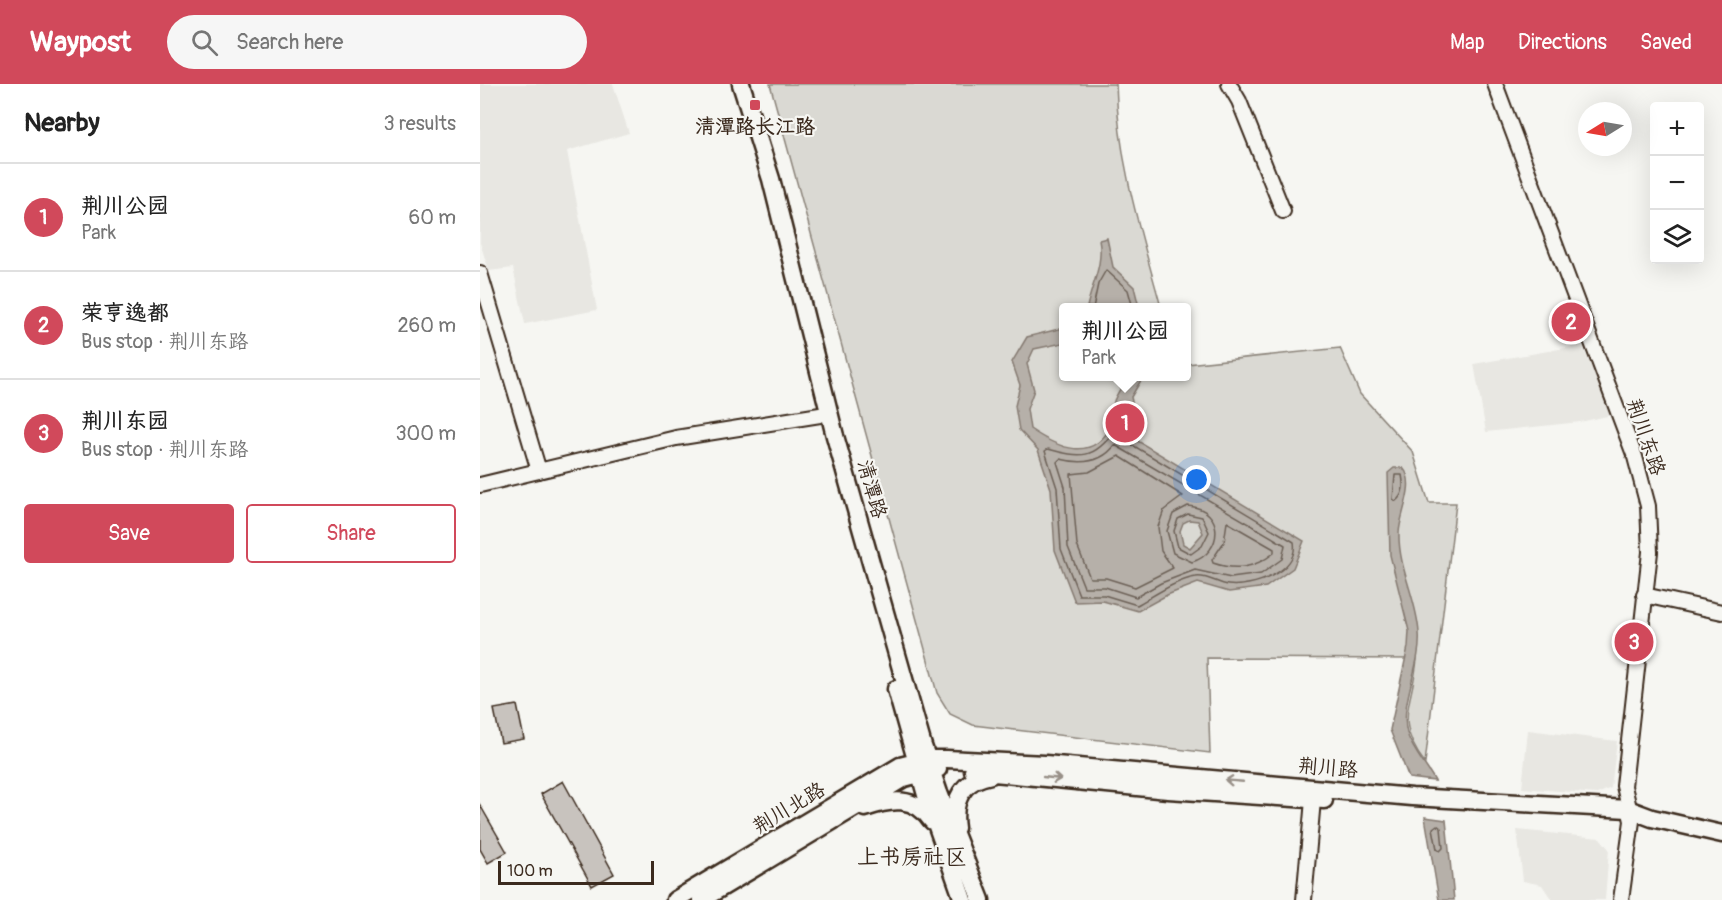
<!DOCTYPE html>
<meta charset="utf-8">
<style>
body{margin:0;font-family:Pangolin,"LXGW WenKai TC",sans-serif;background:#f6f6f6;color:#222}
.controls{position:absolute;right:18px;top:18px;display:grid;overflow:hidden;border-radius:6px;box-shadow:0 6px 24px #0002}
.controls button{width:54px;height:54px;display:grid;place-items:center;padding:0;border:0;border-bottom:2px solid #e0e0e0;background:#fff;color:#222;font:30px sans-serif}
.compass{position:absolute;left:1098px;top:18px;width:54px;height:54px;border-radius:50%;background:#fff;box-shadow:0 6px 24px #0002;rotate:259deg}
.scale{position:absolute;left:18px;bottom:15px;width:156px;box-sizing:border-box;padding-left:6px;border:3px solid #3b2a1e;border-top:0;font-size:16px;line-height:21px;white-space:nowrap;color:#3b2a1e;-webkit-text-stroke:4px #f6f6f2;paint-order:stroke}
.you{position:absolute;left:717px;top:396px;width:21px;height:21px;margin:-15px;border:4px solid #fff;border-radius:50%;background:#1a73e8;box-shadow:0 0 0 9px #1a73e833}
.badge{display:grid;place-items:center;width:39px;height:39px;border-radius:50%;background:#d1495b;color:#fff;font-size:20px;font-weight:700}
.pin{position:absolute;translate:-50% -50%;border:3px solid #fff;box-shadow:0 2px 6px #0006}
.popup{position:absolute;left:579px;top:219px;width:132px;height:78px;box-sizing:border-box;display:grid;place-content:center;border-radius:6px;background:#fff;filter:drop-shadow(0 2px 4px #0005);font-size:20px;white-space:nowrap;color:#767676}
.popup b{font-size:22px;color:#222}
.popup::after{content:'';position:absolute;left:50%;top:100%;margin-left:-12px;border:12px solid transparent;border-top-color:#fff}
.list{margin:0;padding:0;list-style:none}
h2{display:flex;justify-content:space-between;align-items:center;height:78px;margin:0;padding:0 24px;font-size:26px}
h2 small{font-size:20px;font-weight:400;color:#767676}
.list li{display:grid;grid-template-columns:39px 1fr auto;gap:18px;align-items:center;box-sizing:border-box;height:108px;padding:0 24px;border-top:2px solid #e0e0e0}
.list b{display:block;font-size:22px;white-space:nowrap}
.list p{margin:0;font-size:20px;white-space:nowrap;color:#767676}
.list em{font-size:20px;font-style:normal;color:#767676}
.actions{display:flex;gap:12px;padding:18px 24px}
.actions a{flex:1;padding:14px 0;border:2px solid #d1495b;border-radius:6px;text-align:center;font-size:21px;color:#d1495b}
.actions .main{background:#d1495b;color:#fff}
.icon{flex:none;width:33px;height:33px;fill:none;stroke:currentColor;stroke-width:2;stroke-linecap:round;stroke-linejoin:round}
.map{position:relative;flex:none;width:1242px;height:816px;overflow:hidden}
header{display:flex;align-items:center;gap:36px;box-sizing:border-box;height:84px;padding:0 30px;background:#d1495b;color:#fff}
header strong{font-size:28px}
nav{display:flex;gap:33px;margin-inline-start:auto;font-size:21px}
.search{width:420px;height:54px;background:#f6f6f6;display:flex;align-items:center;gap:15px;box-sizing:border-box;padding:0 21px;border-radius:33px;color:#767676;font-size:22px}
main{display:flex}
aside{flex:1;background:#fff}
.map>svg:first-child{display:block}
</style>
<header>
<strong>Waypost</strong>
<div class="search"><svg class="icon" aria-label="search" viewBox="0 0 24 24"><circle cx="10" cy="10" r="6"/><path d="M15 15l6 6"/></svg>Search here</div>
<nav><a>Map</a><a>Directions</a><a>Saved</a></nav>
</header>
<main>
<aside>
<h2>Nearby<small>3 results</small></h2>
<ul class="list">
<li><span class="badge">1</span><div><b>荆川公园</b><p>Park</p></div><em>60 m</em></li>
<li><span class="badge">2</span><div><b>荣亨逸都</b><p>Bus stop · 荆川东路</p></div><em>260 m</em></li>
<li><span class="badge">3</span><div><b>荆川东园</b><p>Bus stop · 荆川东路</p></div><em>300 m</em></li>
</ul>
<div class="actions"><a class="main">Save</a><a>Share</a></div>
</aside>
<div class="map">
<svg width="1242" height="816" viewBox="0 0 1242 816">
<rect width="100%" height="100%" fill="#f6f6f2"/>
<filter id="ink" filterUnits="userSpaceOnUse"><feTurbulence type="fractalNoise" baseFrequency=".0167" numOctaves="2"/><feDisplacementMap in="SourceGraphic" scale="12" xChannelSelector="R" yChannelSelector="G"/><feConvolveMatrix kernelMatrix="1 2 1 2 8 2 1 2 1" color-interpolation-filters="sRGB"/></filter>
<g filter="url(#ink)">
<!-- built -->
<path fill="#e8e7e2" d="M0,0h133l16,49 -62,18 30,159 -72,14 -12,-56 -24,3 -9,-28z
M1102,261l30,70 -32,7 -94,10 -12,-68z
M1048,646l89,11 -6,47 -14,6 -75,-6z
M1037,746l83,8 9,11 -4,51h-53l-10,-15 -19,-4z"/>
<!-- green -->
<path fill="#dad9d3" stroke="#8a8278" stroke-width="1.5" d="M290,0h346c2,76 25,150 45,223l-97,1v68h122l1,-12 153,-16 20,46 53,58 16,51h27l-31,260c-32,-42 -12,-58 -8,-104l-210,-1 3,95 -237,-28 -23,-11 -13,-21z"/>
<!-- water -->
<path fill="#b6b0a9" stroke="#857a71" stroke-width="1.5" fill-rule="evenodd" d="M627,154l6,29 21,20 5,20h-52c5,-23 17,-44 12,-67z
M583,244v15l-29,6 -7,15 7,26 -7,19 3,20c28,19 63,35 82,-5 3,-7 0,-15 2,-23 3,-8 9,-15 12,-24h17l-12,20 4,19 -9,18 178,107 -11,27 -27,19 -37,5 -31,-9 -31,12 -29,16 -35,-10 -28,1 -20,-52 -4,-61 -13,-39 -19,-20 -4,-24 5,-21 -8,-23 15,-25zM709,436l9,1 5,12 -13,15 -7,-4 -3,-13 3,-8z
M914,384h9c14,15 -3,45 -4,65 -1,35 18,66 20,100 3,31 -20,71 -12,100 5,17 19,32 28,48l-26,-3 -19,-48 18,-83 1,-16 -19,-76 -2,-82z
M945,733l21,3 8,80h-15z"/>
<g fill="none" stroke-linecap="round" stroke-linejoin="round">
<!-- shore -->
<path stroke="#6c6056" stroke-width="1.5" d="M613,224l5,-24 8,-14 22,20 5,18
M635,346l4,1 5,9 170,102c5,30 -42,46 -66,43 -10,-1 -21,-10 -32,-8 -20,3 -41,18 -59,28l-33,-10h-25l-18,-46 -4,-61 -12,-37 3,-2c33,9 46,11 67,-19z
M635,361l170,100 -3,14 -21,15 -30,4 -36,-8 -34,13 -25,14 -31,-10h-21l-16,-40 -3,-60 -8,-25 3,-3c20,5 41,5 55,-14z
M639,372l64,40 -19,14 -6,17 3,24 12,17 -38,19 -29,-9h-16l-13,-33 -6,-71 18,-2z
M915,391h7c2,10 2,19 -6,26l-3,-2z
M708,422c38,3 35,47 4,56l-19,-9 -6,-22 6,-17z
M708,430l14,3 7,15 -7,14 -11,8 -13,-7 -4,-16 4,-12z
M747,438l47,27v4c-19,15 -38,18 -61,10l-1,-3 12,-18z
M957,741l4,3 2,20 -3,3 -3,-2 -4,-21z"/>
</g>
<!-- building -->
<path fill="#c8c3be" stroke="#3b2a1e" stroke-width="1.5" d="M37,621l7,34 -23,4 -7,-34z
M83,697l51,93 -22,12 -51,-92z
M0,721l27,47 -19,11 -8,-14z"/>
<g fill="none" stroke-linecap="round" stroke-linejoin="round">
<!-- minor casing -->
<g stroke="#3b2a1e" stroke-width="18">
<path id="minor" d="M749,0l10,17 44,110
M1015,0l140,373 13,49 2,46 -26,234 8,35 -11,79
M0,189l59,198
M0,401l196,-47 144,-23
M1164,511l78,17
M824,816l9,-100"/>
</g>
<!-- major casing -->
<g stroke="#3b2a1e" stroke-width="21">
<path id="major" d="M261,0l30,95 64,257 88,310 16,47 42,107
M416,605l30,106 37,105
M493,687l195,19 156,10
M385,724c26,-9 49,-13 67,13
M476,744c-4,-28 6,-48 35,-53
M195,816l225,-134 28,-7h19l98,5 367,33 216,12 24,9 70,16
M221,816l203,-122 34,-9"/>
</g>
<!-- minor -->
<use href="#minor" stroke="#f6f6f2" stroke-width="14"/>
<!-- major -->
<use href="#major" stroke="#f6f6f2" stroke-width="16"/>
</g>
<!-- one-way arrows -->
<defs><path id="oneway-shaft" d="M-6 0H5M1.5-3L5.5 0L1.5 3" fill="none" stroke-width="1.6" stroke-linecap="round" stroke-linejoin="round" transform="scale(1.5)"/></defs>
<g stroke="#989088">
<use href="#oneway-shaft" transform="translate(572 694) rotate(6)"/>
<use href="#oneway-shaft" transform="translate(754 697) rotate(-175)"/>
</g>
</g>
<!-- markers -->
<rect fill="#d1495b" stroke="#f6f6f2" stroke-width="2" x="269" y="15" width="12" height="12" rx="3"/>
<g text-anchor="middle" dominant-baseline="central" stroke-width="4.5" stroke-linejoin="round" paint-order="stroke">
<!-- poi labels -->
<g font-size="20" font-weight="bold" fill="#3b2a1e" stroke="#f6f6f2">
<text x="275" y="42">清潭路长江路</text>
</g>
<!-- street labels -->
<g font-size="20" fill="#3b2a1e" stroke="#f6f6f2">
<text transform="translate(1166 353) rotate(71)">荆川东路</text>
<text transform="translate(392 405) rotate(74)">清潭路</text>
<text transform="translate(848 684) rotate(5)">荆川路</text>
<text transform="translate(309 724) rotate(-31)">荆川北路</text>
</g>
<!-- quarter labels -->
<g font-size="22" fill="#3b2a1e" stroke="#f6f6f2">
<text x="432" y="773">上书房社区</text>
</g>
</g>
</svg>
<div class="controls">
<button>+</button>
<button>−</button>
<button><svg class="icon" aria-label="layers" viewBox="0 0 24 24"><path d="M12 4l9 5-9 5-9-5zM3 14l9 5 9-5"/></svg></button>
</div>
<svg class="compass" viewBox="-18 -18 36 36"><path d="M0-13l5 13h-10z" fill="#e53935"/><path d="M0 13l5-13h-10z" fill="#767676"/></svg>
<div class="scale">100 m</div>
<div class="you"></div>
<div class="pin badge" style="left:645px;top:339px">1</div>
<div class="popup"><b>荆川公园</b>Park</div>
<div class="pin badge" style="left:1091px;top:238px">2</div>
<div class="pin badge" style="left:1154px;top:558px">3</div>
</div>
</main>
